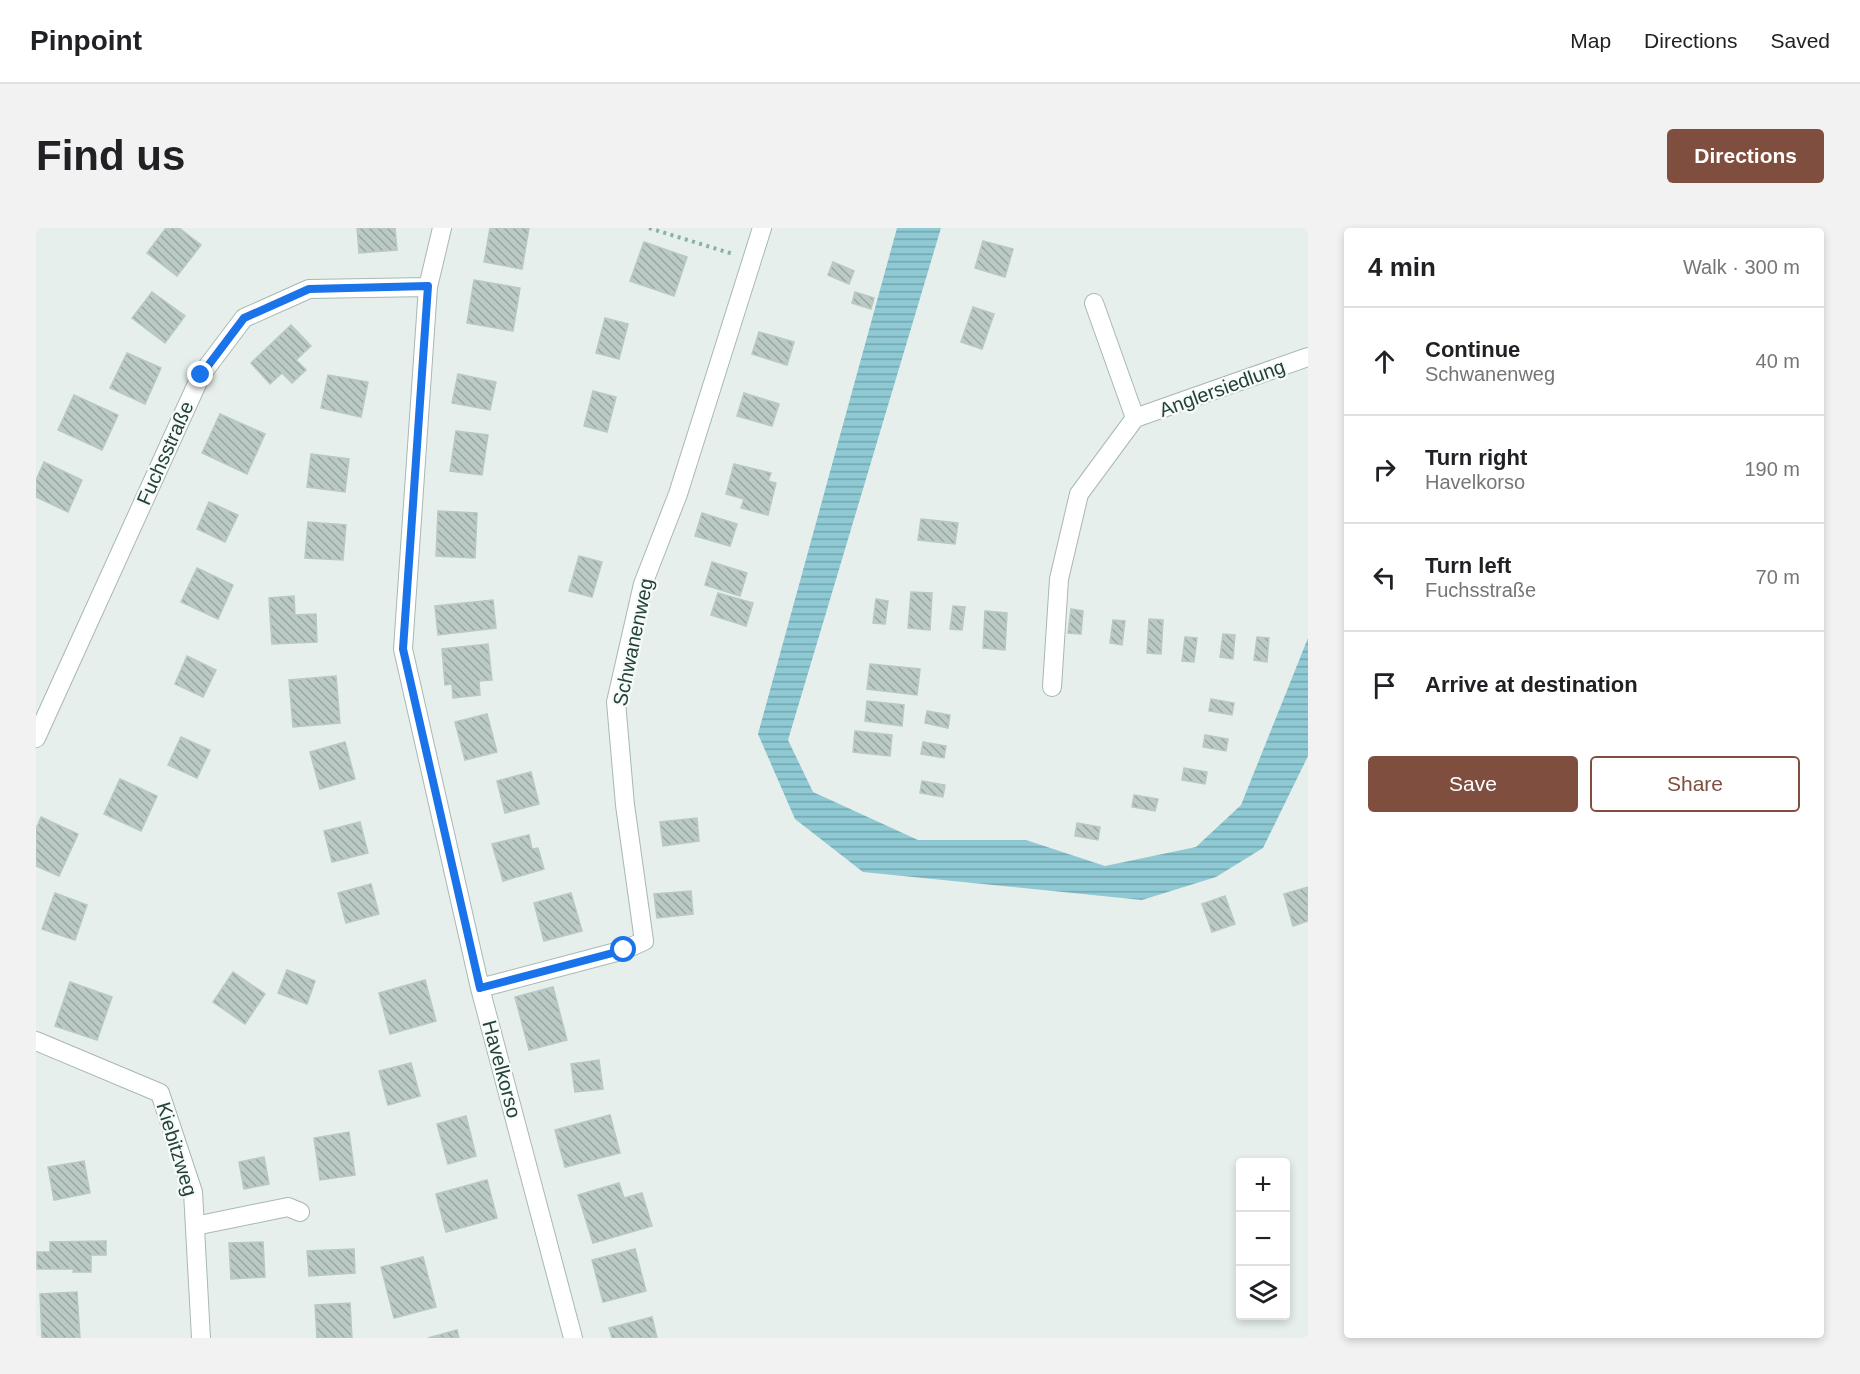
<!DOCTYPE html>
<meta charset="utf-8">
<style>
body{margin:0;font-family:Helvetica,sans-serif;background:#f2f2f2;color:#202124}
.controls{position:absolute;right:18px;bottom:18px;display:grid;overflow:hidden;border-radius:6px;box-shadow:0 3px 9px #0003}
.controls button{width:54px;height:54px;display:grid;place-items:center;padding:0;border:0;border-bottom:2px solid #e0e0e0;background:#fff;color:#202124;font:30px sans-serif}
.stop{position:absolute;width:18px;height:18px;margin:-14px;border:4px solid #1a73e8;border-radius:50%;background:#fff}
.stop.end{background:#1a73e8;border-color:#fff;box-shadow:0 2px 6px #0008}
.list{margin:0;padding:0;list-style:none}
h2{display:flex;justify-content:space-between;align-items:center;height:78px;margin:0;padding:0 24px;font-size:26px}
h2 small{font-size:20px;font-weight:400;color:#757577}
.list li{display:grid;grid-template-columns:39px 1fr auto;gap:18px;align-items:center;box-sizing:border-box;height:108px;padding:0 24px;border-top:2px solid #e0e0e0}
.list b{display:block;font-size:22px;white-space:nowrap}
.list p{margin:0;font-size:20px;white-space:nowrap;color:#757577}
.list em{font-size:20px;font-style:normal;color:#757577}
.actions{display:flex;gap:12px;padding:18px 24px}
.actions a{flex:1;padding:14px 0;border:2px solid #7f4e3f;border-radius:6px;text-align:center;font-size:21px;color:#7f4e3f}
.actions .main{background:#7f4e3f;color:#fff}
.icon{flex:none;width:33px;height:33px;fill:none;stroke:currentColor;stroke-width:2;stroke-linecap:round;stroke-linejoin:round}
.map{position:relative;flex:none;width:1272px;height:1110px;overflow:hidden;border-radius:6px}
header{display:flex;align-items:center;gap:36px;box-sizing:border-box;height:84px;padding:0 30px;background:#fff;border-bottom:2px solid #e0e0e0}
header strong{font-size:28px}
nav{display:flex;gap:33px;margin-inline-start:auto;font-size:21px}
.intro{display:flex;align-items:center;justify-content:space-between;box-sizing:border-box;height:144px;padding:0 36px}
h1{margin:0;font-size:42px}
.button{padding:15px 27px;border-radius:6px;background:#7f4e3f;color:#fff;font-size:21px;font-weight:700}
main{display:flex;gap:36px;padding:0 36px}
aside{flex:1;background:#fff;border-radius:6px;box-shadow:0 3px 9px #0003}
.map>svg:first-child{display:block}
</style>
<header>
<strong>Pinpoint</strong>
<nav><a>Map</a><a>Directions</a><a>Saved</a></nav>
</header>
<div class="intro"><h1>Find us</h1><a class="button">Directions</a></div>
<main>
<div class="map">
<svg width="1272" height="1110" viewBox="0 0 1272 1110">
<defs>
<pattern id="water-rules" width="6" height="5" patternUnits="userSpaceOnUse" patternTransform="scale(1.5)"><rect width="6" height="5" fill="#8ec9d4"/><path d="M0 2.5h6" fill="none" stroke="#74a5ad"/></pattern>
<pattern id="building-back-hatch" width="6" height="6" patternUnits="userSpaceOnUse" patternTransform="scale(1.5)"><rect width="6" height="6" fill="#bbcac4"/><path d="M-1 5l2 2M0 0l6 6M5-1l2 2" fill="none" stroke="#98a6a0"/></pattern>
</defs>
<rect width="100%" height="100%" fill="#e6efeb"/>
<!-- water -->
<path fill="url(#water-rules)" d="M861,0h44l-153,512 25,52 105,48h108l79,26 91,-19 45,-42 67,-167v118l-45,92 -47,29 -74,23 -279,-28 -68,-53 -37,-85z"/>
<!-- building -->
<path fill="url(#building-back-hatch)" stroke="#b8c9c2" stroke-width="1.5" d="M130,0h13l22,17 -24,31 -30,-23z
M321,0h38l2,22 -38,3z
M454,0h39l-7,41 -38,-7z
M947,13l30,8 -8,28 -30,-9z
M608,14l43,15 -13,39 -44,-15z
M797,34l21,9 -5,13 -21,-9z
M438,52l46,8 -7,43 -46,-8z
M116,64l33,24 -20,27 -33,-25z
M819,64l19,6 -3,11 -19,-6z
M937,79l21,7 -12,35 -21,-7z
M569,90l23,6 -9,35 -23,-6z
M255,97l20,21 -15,14 10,10 -14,13 -10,-10 -12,11 -19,-21z
M723,104l35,10 -7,23 -35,-11z
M91,125l34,15 -16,36 -35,-16z
M422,146l38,8 -6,28 -38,-7z
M292,147l40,7 -7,35 -40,-9z
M557,163l23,6 -9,35 -23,-6z
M708,165l35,11 -7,22 -35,-10z
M38,167l44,20 -16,35 -44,-20z
M184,186l45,20 -18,40 -45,-21z
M420,203l32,4 -6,40 -32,-4z
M275,226l38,5 -4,33 -38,-5z
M8,234l38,18 -14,32 -32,-15v-17z
M698,236l37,9 -3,8 8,2 -8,32 -27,-7 3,-9 -18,-5z
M173,274l29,13 -13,27 -28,-13z
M402,283l39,2 -2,45 -39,-2z
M666,285l35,11 -7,22 -35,-10z
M885,291l37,4 -3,21 -37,-4z
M272,294l38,3 -3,35 -38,-2z
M543,328l23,6 -10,35 -23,-6z
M676,334l35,11 -7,23 -35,-11z
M161,340l36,17 -15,34 -37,-17z
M875,364l21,1 -2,37 -22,-2z
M682,365l35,10 -7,23 -35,-11z
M258,368l1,19 21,-1 1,28 -45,2 -3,-46z
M840,371l12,2 -3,23 -12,-1z
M457,372l3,28 -58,7 -3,-29z
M917,378l12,1 -3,23 -12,-1z
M1035,381l12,2 -2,23 -13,-1z
M949,383l22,2 -2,37 -22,-2z
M1113,391l14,1 -2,34 -14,-1z
M1077,392l12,1 -3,24 -12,-2z
M1187,406l12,1 -2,24 -13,-2z
M1149,409l12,1 -3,24 -12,-1z
M1221,409l12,1 -2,24 -13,-2z
M452,416l4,36 -13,1 1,14 -27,3 -1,-14 -7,1 -3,-36z
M151,428l29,14 -13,27 -28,-13z
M834,436l50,5 -3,26 -50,-6z
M300,448l4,47 -47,4 -4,-47z
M1175,471l23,4 -2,12 -23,-4z
M831,473l37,4 -2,21 -37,-5z
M891,483l23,4 -2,13 -23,-5z
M451,486l10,38 -32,8 -10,-38z
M819,503l37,4 -2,21 -37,-4z
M1169,507l23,4 -2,12 -23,-4z
M145,509l29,13 -13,28 -29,-13z
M309,514l10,37 -35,10 -10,-37z
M887,514l23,4 -2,12 -23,-4z
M1148,540l23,4 -2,12 -23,-4z
M495,544l8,32 -34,9 -8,-32z
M84,551l37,17 -16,35 -37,-17z
M886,553l23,4 -2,12 -23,-4z
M1098,567l24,4 -3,12 -23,-4z
M5,589l37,17 -19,42 -23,-10v-37z
M661,590l2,23 -36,5 -3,-24z
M324,594l8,31 -36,9 -8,-31z
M1041,595l23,4 -2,13 -23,-4z
M493,607l3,14 6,-1 6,21 -41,12 -11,-37z
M335,656l8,30 -33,9 -8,-30z
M1272,659v34l-15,5 -9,-32z
M655,663l2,23 -36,4 -3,-24z
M19,665l32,12 -12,35 -33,-11z
M535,665l11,38 -38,10 -10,-38z
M1189,668l10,28 -23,8 -10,-28z
M251,742l28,11 -8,23 -29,-11z
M197,744l32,22 -20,30 -32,-22z
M389,752l11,41 -46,13 -11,-41z
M34,754l42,15 -15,43 -42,-14z
M517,759l14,53 -38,10 -14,-53z
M563,832l4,29 -28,3 -4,-28z
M375,835l9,33 -32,9 -9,-34z
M574,887l10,38 -55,14 -10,-37z
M430,888l10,40 -28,8 -11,-40z
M313,904l6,43 -35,5 -6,-42z
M228,929l5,27 -25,5 -5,-27z
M48,933l6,32 -36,7 -6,-33z
M451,952l10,38 -51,14 -10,-38z
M583,955l5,15 18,-5 10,33 -59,17 -15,-48z
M70,1013v14h-15v17h-18l1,-3h-37v-17h13v-10z
M227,1014l2,35 -34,2 -2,-36z
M318,1021l1,24 -46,3 -2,-25z
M599,1021l11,42 -43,11 -11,-42z
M387,1029l13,50 -42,11 -13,-51z
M41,1064l3,46h-38l-2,-44z
M314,1075l2,35h-35l-2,-33z
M616,1089l5,21h-45l-3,-10z
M421,1102l2,8h-31z"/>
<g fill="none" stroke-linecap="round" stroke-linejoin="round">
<!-- minor casing -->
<g stroke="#a8b8b2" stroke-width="20">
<path id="minor" d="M406,0l-14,59 -25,362 77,339 93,350
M1058,75l41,115
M1016,459l7,-108 20,-85 56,-76 173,-61
M0,510l165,-363 43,-57 65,-29 119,-2
M444,760l144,-38 20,-9 -19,-136 -9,-103 27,-118 35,-90 84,-266
M0,813l124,52 33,99 8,146
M159,998l93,-19 12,5"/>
</g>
<!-- path -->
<path stroke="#86b3a5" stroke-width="4" stroke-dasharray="3 4.5" stroke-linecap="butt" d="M613,0l84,26"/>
<!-- minor -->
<use href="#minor" stroke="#fff" stroke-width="18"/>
</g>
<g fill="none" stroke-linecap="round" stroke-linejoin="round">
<!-- route -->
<path stroke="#1a73e8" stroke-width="8" d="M165,147l43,-57 65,-29 119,-3 -25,363 77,339 144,-38"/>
</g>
<g text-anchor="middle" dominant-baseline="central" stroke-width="4.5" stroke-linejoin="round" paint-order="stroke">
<!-- street labels -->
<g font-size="20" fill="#24423a" stroke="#f7fbf9">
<text transform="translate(1186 160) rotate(-20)">Anglersiedlung</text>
<text transform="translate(129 225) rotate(-66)">Fuchsstraße</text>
<text transform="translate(597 414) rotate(-78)">Schwanenweg</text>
<text transform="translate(466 841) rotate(75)">Havelkorso</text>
<text transform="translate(141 921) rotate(73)">Kiebitzweg</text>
</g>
</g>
</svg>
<div class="controls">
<button>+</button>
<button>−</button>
<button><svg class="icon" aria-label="layers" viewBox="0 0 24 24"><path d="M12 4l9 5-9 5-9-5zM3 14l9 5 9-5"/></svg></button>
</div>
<div class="stop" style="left:588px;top:722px"></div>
<div class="stop end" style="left:165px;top:147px"></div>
</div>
<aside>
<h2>4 min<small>Walk · 300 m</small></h2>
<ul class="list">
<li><svg class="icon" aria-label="ahead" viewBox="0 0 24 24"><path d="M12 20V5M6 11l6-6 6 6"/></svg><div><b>Continue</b><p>Schwanenweg</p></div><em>40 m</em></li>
<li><svg class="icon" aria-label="right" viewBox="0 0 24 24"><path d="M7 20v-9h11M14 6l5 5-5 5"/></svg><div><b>Turn right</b><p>Havelkorso</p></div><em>190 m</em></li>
<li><svg class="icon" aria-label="left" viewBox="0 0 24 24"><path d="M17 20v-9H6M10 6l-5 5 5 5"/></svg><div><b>Turn left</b><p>Fuchsstraße</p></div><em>70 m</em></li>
<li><svg class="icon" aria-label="arrive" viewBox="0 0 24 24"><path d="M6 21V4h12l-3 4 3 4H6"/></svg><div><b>Arrive at destination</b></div></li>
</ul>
<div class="actions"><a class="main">Save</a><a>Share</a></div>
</aside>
</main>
